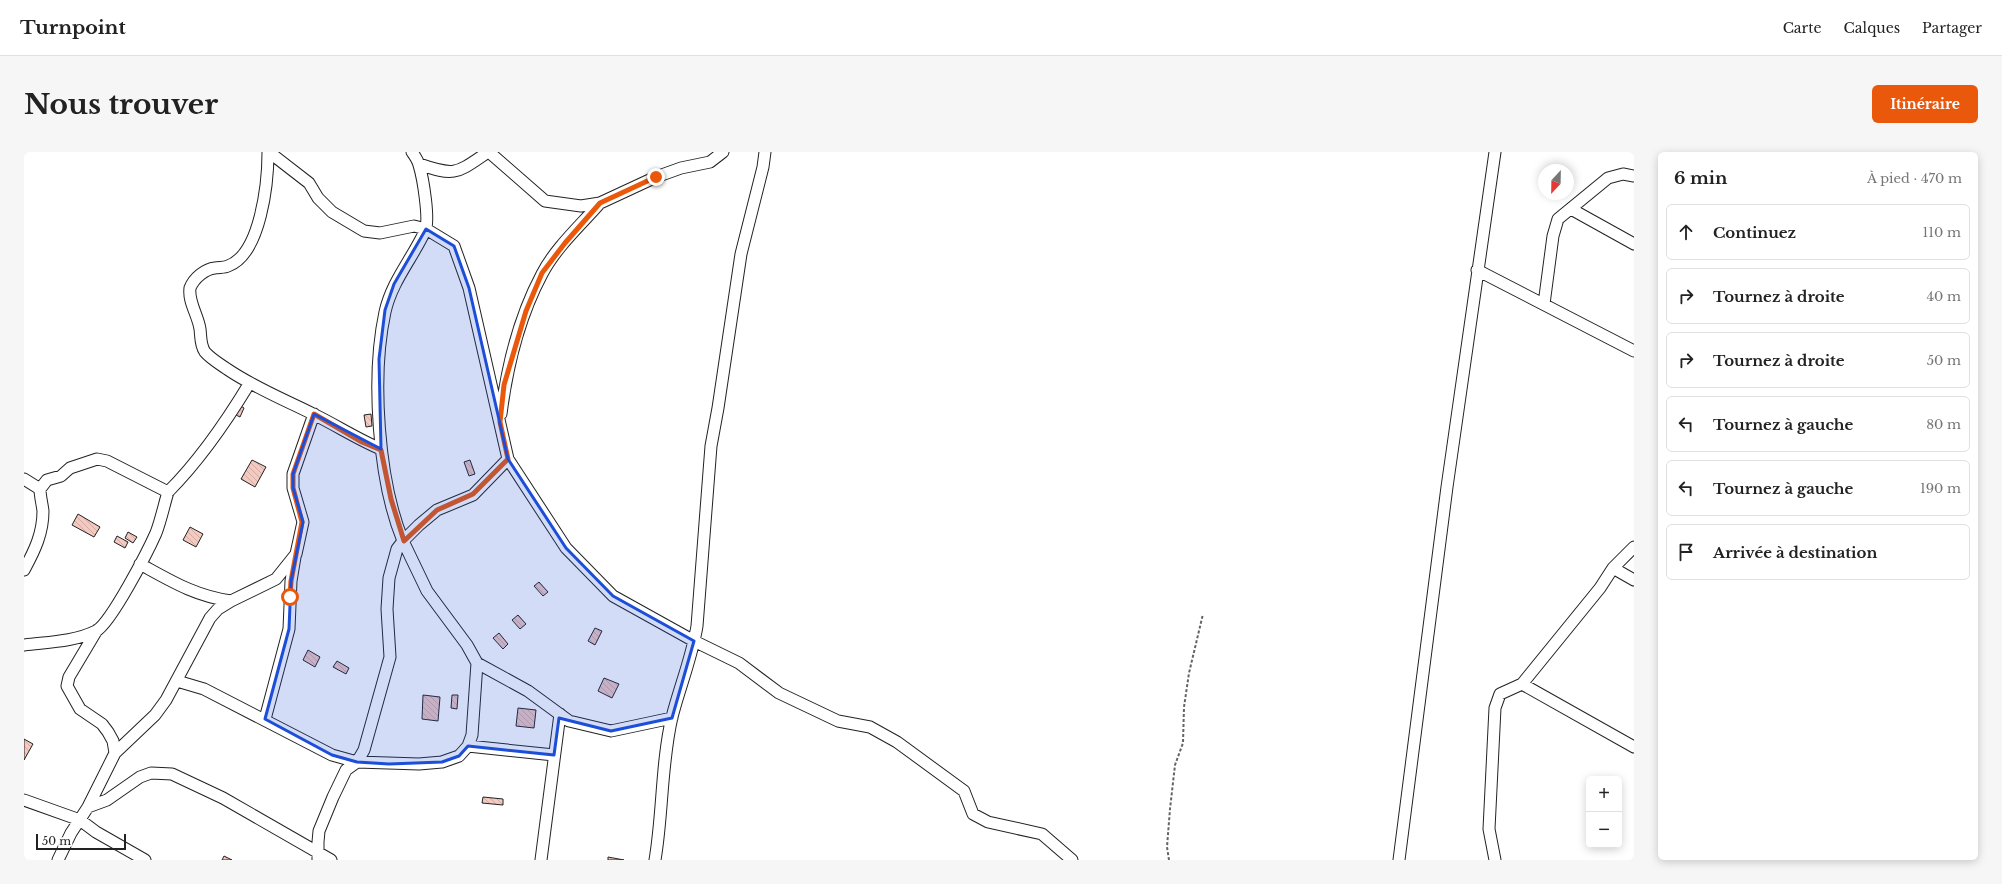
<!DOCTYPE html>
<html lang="fr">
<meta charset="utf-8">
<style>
body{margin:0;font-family:"Libre Baskerville",serif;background:#f6f6f6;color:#222}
.controls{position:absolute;right:12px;bottom:12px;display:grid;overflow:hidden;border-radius:6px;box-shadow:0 2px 10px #0003}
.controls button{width:36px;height:36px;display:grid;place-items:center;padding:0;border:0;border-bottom:1px solid #e0e0e0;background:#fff;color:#222;font:20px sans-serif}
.compass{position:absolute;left:1514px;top:12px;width:36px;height:36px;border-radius:50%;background:#fff;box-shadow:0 2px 10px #0003;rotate:202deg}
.scale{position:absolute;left:12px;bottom:10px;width:90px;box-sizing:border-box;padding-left:4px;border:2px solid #222;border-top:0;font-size:11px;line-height:14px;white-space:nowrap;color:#222;-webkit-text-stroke:3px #fff;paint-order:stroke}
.stop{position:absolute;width:12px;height:12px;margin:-9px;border:3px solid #ea580c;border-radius:50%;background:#fff}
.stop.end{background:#ea580c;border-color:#fff;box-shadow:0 1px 4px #0008}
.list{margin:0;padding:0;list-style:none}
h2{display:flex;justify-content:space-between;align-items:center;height:52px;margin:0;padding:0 16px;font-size:17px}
h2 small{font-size:13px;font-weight:400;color:#767676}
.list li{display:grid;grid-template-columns:26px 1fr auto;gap:12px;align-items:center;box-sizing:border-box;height:56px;margin:0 8px 8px;padding:0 8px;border:1px solid #e0e0e0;border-radius:6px}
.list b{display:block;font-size:15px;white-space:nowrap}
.list em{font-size:13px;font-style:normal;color:#767676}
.icon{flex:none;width:22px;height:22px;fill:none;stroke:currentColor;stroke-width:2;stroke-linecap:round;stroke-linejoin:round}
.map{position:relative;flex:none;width:1610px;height:708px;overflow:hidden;border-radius:6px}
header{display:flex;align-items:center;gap:24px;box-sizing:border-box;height:56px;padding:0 20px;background:#fff;border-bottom:1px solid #e0e0e0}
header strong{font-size:19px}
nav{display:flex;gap:22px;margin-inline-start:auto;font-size:14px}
.intro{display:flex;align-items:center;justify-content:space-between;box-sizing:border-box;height:96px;padding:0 24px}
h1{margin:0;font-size:28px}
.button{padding:10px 18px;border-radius:6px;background:#ea580c;color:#fff;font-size:14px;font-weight:700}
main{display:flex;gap:24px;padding:0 24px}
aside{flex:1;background:#fff;border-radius:6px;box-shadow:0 2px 10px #0003}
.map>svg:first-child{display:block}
</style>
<header>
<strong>Turnpoint</strong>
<nav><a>Carte</a><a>Calques</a><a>Partager</a></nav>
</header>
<div class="intro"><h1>Nous trouver</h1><a class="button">Itinéraire</a></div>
<main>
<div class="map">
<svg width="1610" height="708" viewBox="0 0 1610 708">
<defs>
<pattern id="building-back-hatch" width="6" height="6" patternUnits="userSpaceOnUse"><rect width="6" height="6" fill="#f3c9c0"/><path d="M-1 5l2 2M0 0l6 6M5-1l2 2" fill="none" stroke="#d0aca5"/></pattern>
</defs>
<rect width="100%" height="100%" fill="#fff"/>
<!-- building -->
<path fill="url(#building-back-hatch)" stroke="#222" d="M215,253l5,3 -4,9 -6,-3z
M347,262l1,12 -6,1 -2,-12z
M228,308l14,7 -11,20 -14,-8z
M446,308l5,14 -6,2 -5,-14z
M54,362l22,13 -6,10 -22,-12z
M166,375l13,7 -7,13 -13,-7z
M104,380l9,5 -4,6 -8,-5z
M93,384l11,6 -3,6 -11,-6z
M515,430l9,10 -5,4 -9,-10z
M494,463l8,9 -6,5 -8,-9z
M571,476l7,3 -7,14 -7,-4z
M475,481l9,11 -5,5 -10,-11z
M284,498l12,7 -5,10 -12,-7z
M313,509l12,7 -3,6 -13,-7z
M580,526l15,6 -7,14 -14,-7z
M399,543l17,2 -2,24 -16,-2z
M428,543h6l-1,14 -6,-1z
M494,556l18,2 -2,18 -18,-2z
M0,587l9,5 -9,16z
M459,645l20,2v6l-21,-2z
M200,704l8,4h-10z
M584,705l16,3h-16z"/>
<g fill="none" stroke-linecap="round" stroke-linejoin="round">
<!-- minor casing -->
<g stroke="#222" stroke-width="13">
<path id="minor" d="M244,0c0,30 -7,102 -40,114 -4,2 -9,1 -13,2 -10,1 -21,10 -25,20 -2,14 8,27 10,41 1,7 0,16 5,23 6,7 15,12 22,17 28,19 56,30 86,45 23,11 44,25 68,35
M245,0l40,31 9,15 14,14 32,19 16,2 34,-7 12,3 28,17 15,42 39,171 58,89 47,48 81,45 45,22 40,30 59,28 32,6 27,15 67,49 9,23 15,8 54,12 30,26
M465,0l56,49 36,5 19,-3 56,-26 25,-9 29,-6 13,-10
M395,12c37,13 38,9 69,-12
M1547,57l63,35
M1453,118l157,81
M1520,152l9,-68 5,-17 50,-41 15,-4 11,2
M477,262c6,-47 18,-97 41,-140 14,-27 39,-49 58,-71
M0,327l16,10
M116,412c31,17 55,32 91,37
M1589,416l21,12
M0,418c11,-20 19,-37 19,-59 -1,-8 -3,-15 -3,-22l7,-9 14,-4 9,-8 27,-9 10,2 61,31c32,-32 58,-70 81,-108
M73,478l-28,47 -2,9 13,23 22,15 6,8 5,9 2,12
M0,493c23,-3 50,-3 72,-14 15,-8 52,-80 60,-98 5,-13 8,-28 12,-41
M453,511l51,28 41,30 42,10 61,-13
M153,529l27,8 128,66 25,7 62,2 23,-2 17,-6 9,-10 4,-11 5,-72 -10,-18 -40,-54 -24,-50 16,-16 18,-15 36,-15 35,-36
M1498,532l112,63
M241,567l24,-90 2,-48 4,-24
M444,594l86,9
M0,648l56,20 16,12 49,28
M64,655l19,-7 33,-23 11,-4 21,1 51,24 108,62
M34,708l13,-27 17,-26 27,-54 40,-38 11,-15 44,-82 8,-9 13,-8 45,-22 20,-25 7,-32 -10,-34v-14l21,-60
M294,708v-18l1,-11 14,-34 13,-27 11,-8 7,-12 26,-93 -3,-48 2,-31 8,-29 6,-8c-25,-61 -32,-164 -18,-229 7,-31 27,-53 40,-81 5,-11 -2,-53 -6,-66 -1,-4 -4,-9 -7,-13
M517,708l19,-146
M631,708c8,-47 6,-96 17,-143 8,-31 20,-60 25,-91l14,-180 7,-38 23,-154 22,-87 2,-15
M1375,708l48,-373 48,-335
M1471,708l-6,-31 6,-121 5,-14 22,-10 78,-96 13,-20 21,-21"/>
</g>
<!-- path -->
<path stroke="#646464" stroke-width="2" stroke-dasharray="3 2" stroke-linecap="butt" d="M1145,708l-2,-13 3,-38 5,-44 8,-22 1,-36 5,-34 14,-59"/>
<!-- minor -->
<use href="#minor" stroke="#fff" stroke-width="11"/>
</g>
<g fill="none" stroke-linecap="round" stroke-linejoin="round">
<!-- route -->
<path stroke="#ea580c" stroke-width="5" d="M266,445l1,-16 11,-59 -9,-34v-14l21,-60 48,28 19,8 10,49 13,42 33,-31 36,-16 35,-35 -8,-37 4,-37 22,-74 16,-38 23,-30 35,-40 56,-26"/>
</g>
<!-- marked area -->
<path fill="#1d4ed8" fill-opacity="0.2" stroke="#1d4ed8" stroke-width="3" stroke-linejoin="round" d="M402,77l28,17 15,42 39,171 58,89 47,48 81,45 -22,77 -61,13 -52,-13 -5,37 -86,-9 -9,10 -17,6 -53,2 -32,-2 -25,-7 -67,-36 24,-90 2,-48 12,-59 -10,-34v-14l21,-60 67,35 -2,-90 6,-49 9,-26z"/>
</svg>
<div class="controls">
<button>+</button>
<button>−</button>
</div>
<svg class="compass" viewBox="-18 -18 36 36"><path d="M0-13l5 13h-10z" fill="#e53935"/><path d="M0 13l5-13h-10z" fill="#767676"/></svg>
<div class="scale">50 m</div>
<div class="stop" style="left:266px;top:445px"></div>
<div class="stop end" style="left:632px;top:25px"></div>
</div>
<aside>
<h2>6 min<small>À pied · 470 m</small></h2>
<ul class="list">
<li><svg class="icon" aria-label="ahead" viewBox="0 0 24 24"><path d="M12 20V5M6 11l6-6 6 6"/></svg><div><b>Continuez</b></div><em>110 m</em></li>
<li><svg class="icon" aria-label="right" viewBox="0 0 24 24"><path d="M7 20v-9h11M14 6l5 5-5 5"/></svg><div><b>Tournez à droite</b></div><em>40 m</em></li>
<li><svg class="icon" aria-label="right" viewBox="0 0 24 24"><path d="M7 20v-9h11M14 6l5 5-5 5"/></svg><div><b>Tournez à droite</b></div><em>50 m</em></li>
<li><svg class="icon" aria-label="left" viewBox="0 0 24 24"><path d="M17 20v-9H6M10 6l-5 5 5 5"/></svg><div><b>Tournez à gauche</b></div><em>80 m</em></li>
<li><svg class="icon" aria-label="left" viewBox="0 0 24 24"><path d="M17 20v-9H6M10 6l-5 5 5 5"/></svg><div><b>Tournez à gauche</b></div><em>190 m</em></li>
<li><svg class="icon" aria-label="arrive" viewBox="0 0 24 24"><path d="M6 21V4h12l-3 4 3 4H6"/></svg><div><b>Arrivée à destination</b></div></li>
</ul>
</aside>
</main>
